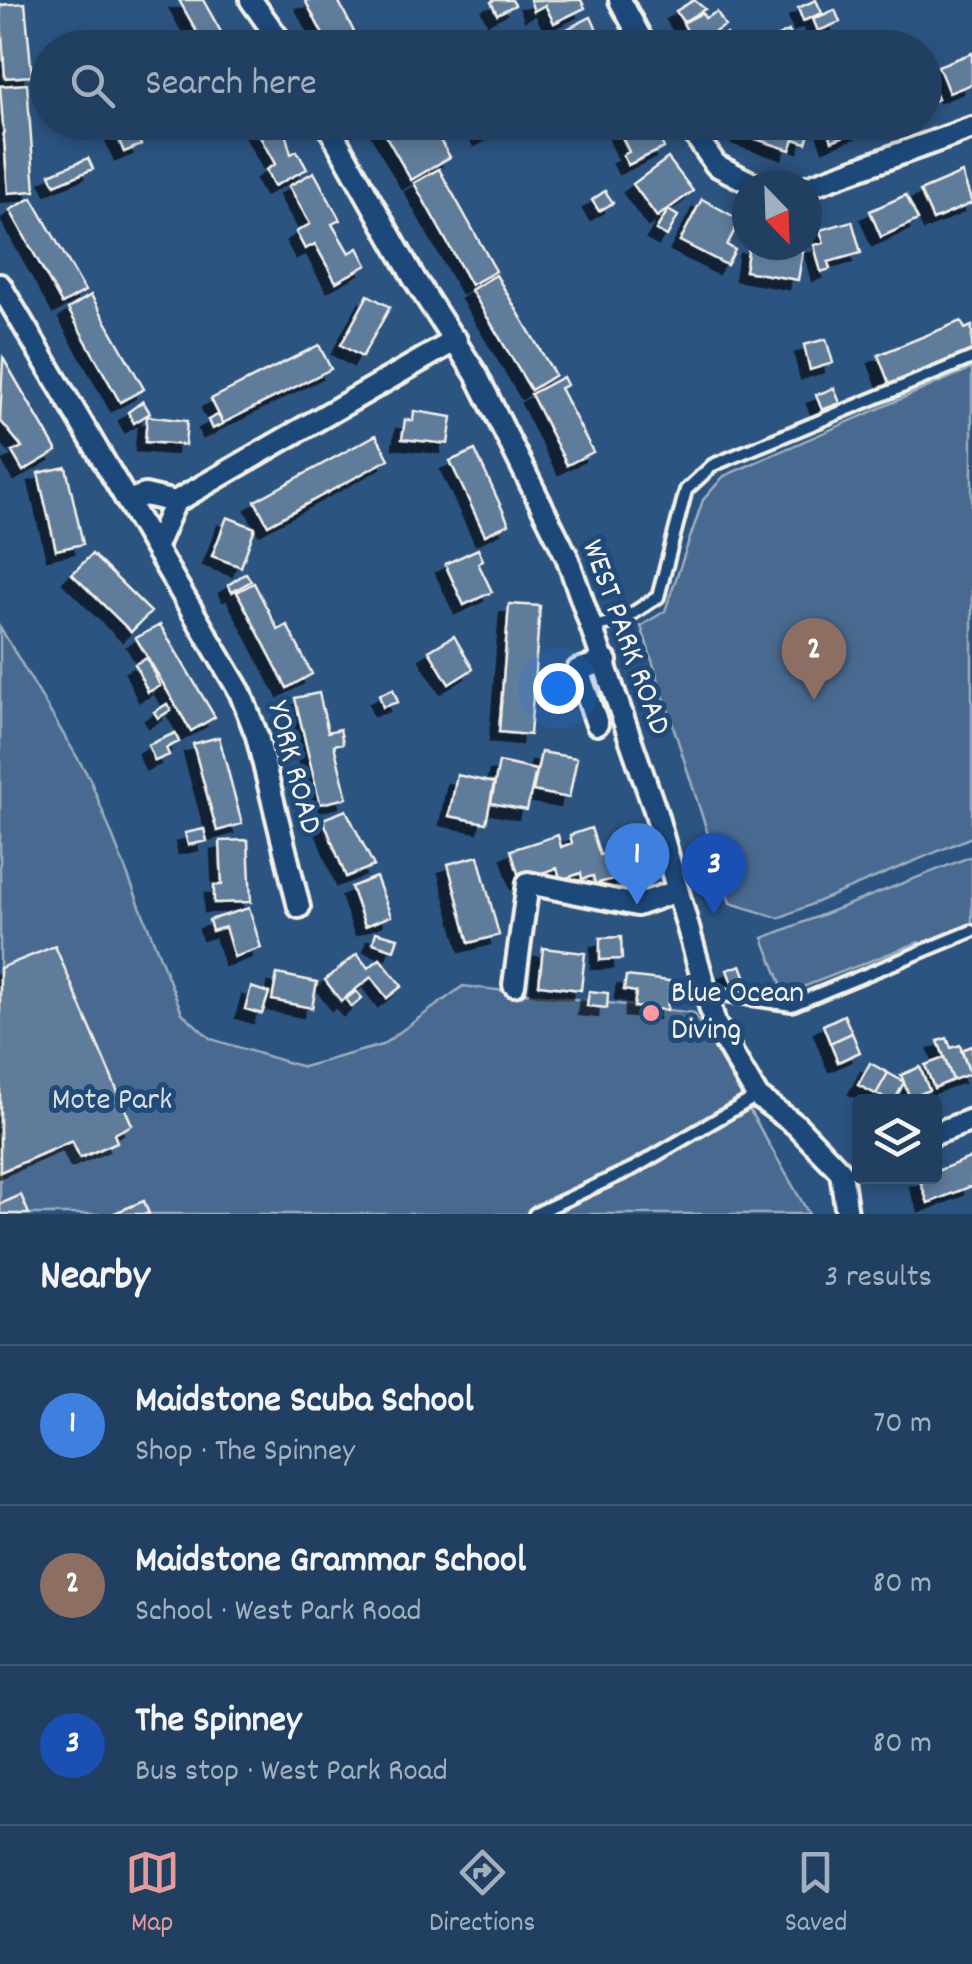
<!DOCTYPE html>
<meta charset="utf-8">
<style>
body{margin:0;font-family:Dekko,sans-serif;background:#2d4a6a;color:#f1f3f6}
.controls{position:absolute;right:30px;bottom:30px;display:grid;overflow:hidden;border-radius:10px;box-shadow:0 5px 15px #0003}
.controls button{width:90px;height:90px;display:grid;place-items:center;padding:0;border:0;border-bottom:2px solid #3e5876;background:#213f61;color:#f1f3f6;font:50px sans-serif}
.compass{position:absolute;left:732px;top:170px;width:90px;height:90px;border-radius:50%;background:#213f61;box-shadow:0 5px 15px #0003;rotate:157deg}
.you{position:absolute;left:558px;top:688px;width:35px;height:35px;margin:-25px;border:8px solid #fff;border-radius:50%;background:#1a73e8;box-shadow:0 0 0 15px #1a73e833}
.badge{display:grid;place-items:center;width:65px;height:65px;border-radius:50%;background:#e69b98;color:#fff;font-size:32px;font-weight:700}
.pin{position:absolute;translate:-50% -82px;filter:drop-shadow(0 2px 5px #0008)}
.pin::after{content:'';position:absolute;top:52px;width:35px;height:30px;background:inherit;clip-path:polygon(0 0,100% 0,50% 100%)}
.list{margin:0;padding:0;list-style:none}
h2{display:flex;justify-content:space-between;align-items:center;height:130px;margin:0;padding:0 40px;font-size:42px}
h2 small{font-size:32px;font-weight:400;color:#a2afbd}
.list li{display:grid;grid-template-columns:65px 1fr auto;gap:30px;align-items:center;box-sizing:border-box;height:160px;padding:0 40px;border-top:2px solid #3e5876}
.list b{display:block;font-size:38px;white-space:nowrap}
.list p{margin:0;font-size:32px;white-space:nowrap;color:#a2afbd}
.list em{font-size:32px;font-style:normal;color:#a2afbd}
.icon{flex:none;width:55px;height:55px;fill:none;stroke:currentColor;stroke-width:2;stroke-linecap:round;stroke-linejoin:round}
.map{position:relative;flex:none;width:972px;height:1214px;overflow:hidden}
.search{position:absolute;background:#213f61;box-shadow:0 5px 15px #0003;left:30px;right:30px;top:30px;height:110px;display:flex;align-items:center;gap:25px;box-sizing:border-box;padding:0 35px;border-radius:55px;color:#a2afbd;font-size:38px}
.sheet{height:610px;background:#213f61}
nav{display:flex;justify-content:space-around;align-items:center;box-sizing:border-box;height:140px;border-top:2px solid #3e5876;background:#213f61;font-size:28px;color:#a2afbd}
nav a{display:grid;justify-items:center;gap:5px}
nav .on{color:#e69b98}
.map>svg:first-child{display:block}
</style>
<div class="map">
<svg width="972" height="1214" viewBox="0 0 972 1214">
<defs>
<filter id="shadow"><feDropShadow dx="-9" dy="9" stdDeviation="0" flood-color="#0009"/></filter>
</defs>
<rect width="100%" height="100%" fill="#2c5481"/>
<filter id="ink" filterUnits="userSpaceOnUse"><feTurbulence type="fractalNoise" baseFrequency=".01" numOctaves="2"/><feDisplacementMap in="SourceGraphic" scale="20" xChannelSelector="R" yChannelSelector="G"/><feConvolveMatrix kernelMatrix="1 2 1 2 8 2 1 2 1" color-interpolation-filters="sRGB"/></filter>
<g filter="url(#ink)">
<!-- green -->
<path fill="#496b90" stroke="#9eaebc" stroke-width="2.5" d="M972,368v469l-193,81 -49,-15 -89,-277 24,-15 38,-111 21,-24z
M0,627l90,152 92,234 29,26 92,28 79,-22 81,-59 231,27 115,201h-809z
M972,856v73l-49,19 -4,-6 -134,52 -22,-56z"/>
<!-- building -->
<path fill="#5e7b9a" stroke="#f4f1e8" stroke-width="2.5" filter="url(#shadow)" d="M179,0h24l27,48h-24z
M305,0h33l24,48h-32z
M495,0h17l3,5 -18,9 -6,-12z
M530,0h51l4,8 -31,15 -9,-18 -11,6z
M694,0l11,9 -22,13 -7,-11z
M816,0l6,13 -19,8 -5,-13z
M25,3l7,73 -27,2 -5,-73z
M835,10l5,12 -22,9 -5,-12z
M717,12l8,14 -31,17 -11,-20 19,-10 3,5z
M591,17l14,31h-51l-5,-10z
M789,31l7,17h-24l-3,-8z
M727,34l7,14h-35v-1z
M972,53v31l-23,9 -11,-27z
M924,67l14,32 -14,5z
M27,84l8,107 -27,2 -8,-107z
M252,122h30l9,32 6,-3 10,18 -33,17 -8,-16 9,-6z
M378,122h34l5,9 13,-8 20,34 -39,23z
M476,122h17l4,8 -14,7z
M652,122l12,26 -36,17 -5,-10 6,-3 -13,-28z
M744,122h69l-7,21 -12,-4 -4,11 -50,-16z
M825,122h54v1l-47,18z
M132,124l9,21 -17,7 -9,-21z
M88,158l5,11 -38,16 -5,-11z
M668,158l25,33 -36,26 -24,-33z
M439,169l57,102 -25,14 -57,-102z
M314,172l26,48 -8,4 17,29 9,-5 9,17 -31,17 -21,-38 -10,5 -9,-17 14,-8 -21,-38z
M962,173l10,30 -39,17 -13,-29z
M605,191l8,12 -14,8 -7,-11z
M906,195l12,25 -37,17 -11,-26z
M32,198l53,93 -23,13 -52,-94z
M702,199l38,21 -13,25 8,5 -8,15 -47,-24z
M668,210l10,6 -11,20 -11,-6z
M852,221l9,32 -33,9 2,7 -9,3 -7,-27 10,-2 -4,-13z
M749,245h43l-1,4 12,2 -5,29 -53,-9z
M496,275l59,100 -24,15 -60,-100z
M91,295l53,94 -24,13 -52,-93z
M368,295l22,12 -28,50 -21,-12z
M961,321l4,8 7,-3v30l-81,32 -13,-33z
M826,339l7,24 -23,7 -6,-25z
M319,345l12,24 -108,54 -12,-24z
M3,358l54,93 -34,20 -11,-19 10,-5 -22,-27z
M563,377l4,8 -7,3 33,64 -26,13 -36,-71z
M834,388l6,15 -18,7 -6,-15z
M143,401l7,12 -16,10 -6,-11z
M414,411l38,6 -4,27 -46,-5 3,-19 8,1z
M218,415l5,9 -11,5 -4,-9z
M147,416l40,5 -2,24 -40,-3z
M376,435l13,24 -121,66 -13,-24z
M475,450l34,74 -24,11 -35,-74z
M66,467l17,77 -27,6 -18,-77z
M227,517l28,11 -14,39 -29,-11z
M478,549l5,11 -5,3 14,29 -28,13 -19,-41z
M92,554l59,58 -20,20 -59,-58z
M246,573l5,8 -19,11 -4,-7z
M254,583l24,47 9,-5 25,49 -25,14 -50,-96z
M509,604l31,2 -10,129 -31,-3z
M160,625l55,92 -24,14 -55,-93z
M454,636l19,33 -24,15 -20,-33z
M147,658l13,28 -12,6 -13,-28z
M393,689l5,13 -15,5 -4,-12z
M319,693l9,39 12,-3 3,14 -9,2 13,53 -27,6 -25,-106z
M167,704l4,6 -13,8 -4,-6z
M175,733l4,9 -13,6 3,7 -14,6 -7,-16z
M219,737l23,87 -25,7 -24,-87z
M541,752l36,6 -8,40 -36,-7z
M499,762l37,8 -9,40 -36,-7z
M457,775l37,8 -8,40 -37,-7z
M346,810l28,56 -28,11 -23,-58z
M591,828l9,27 16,-4 8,25 -29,8 -2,-8 -11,3 -1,-6 -20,7 -4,-12 -37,12 -9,-30 47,-15 3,12 11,-4 -2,-8z
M204,829l3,12 -19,4 -3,-12z
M248,840l3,62 -37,1v-18h8l-2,-44z
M478,856l21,79 -30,8 -21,-79z
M376,877l15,39 -26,10 -14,-39z
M249,908l12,40 -27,9 -9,-30 -13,4 -3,-11z
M376,932l22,6 -4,12 -21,-7z
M621,937l1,22 -22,1v-22z
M55,946l77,179 -18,9 3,8 -37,16 -8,-17 -72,31v-204z
M543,948l42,5 -4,37 -42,-5z
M357,954l11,14 12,-9 22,27 -15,12 -16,-21 -30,24 -16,-21z
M741,965l8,21 -14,5 -8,-21z
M277,974l40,8 -5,26 -40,-8z
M626,976l44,5 -3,29 -33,-3 2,-15 -12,-2z
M251,987l18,6 -7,21 -17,-5z
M356,991l6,7 -10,9 -6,-8z
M589,991l19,2 -1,15 -20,-2z
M844,1015l8,18 -22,10 -7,-18z
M852,1033l8,19 -22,10 -8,-19z
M947,1038l4,10 9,-3 10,29 -17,6 -15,-39z
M972,1046v28h-2l-9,-24z
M944,1058l9,22 -19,8 -9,-23z
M870,1063l18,10 -12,21 -18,-9z
M920,1067l9,23 -19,8 -9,-23z
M888,1073l16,9 -10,20 -18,-8z
M972,1157v29l-44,17 -9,-25 15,-2v-4z
M21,1195l8,19h-29v-10z
M144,1201l5,13h-37z"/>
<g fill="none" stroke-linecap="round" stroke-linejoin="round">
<!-- service casing -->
<g stroke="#f4f1e8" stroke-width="18">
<path id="service" d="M594,627l30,-8 34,-22 28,-107 27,-25 259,-107
M710,993l82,12 180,-74
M535,1214l99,-46 123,-72"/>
</g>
<!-- minor casing -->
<g stroke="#f4f1e8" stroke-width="28">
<path id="minor" d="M251,0l34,48
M620,0l26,48
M326,122l89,158 61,94 91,183 88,253 60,214 42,72 39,29 45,47
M686,122l30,43 39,20
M807,187l165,-59
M0,285l240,407 17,44 42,171
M130,500l15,-5 30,7
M156,546l19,-44 281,-162
M597,724l-19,-54 28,-9
M514,985l14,-102 109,22 40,-14
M934,1134l38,-14
M841,1172l6,42"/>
</g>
<!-- service -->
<use href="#service" stroke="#1f4a7a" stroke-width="10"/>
<!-- minor -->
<use href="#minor" stroke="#1f4a7a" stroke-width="20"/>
</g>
</g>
<!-- markers -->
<circle fill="#ff9aa2" stroke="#1f4a7a" stroke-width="4" cx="651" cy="1013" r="10"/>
<g text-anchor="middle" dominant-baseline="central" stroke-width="10" stroke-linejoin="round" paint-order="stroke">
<!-- street labels -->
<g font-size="32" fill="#f4f1e8" stroke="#1f4a7a">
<text transform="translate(624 638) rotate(70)">WEST PARK ROAD</text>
<text transform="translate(292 768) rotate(75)">YORK ROAD</text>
</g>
<!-- poi labels -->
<g font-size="32" fill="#f4f1e8" stroke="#1f4a7a" text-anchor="start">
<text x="671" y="995">Blue Ocean<tspan x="671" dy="37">Diving</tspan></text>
</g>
<!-- park labels -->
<g font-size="32" fill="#dadddb" stroke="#1f4a7a">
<text x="112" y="1102">Mote Park</text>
</g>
</g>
</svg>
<div class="controls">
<button><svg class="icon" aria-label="layers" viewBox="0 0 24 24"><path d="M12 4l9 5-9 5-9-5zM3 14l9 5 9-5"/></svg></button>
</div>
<svg class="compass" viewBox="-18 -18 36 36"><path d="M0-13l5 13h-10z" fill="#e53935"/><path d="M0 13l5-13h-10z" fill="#a2afbd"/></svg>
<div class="you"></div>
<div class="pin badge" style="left:637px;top:905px;background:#3f7fe0">1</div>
<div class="pin badge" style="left:814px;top:700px;background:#8d6e63">2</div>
<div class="pin badge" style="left:714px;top:915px;background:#1a4fb4">3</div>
<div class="search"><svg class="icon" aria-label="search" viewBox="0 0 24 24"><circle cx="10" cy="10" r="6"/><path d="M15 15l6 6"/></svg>Search here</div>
</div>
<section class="sheet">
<h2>Nearby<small>3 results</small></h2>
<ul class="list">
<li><span class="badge" style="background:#3f7fe0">1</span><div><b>Maidstone Scuba School</b><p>Shop · The Spinney</p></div><em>70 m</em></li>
<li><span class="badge" style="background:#8d6e63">2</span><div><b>Maidstone Grammar School</b><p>School · West Park Road</p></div><em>80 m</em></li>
<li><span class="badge" style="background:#1a4fb4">3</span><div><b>The Spinney</b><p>Bus stop · West Park Road</p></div><em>80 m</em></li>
</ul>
</section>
<nav>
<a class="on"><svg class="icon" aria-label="map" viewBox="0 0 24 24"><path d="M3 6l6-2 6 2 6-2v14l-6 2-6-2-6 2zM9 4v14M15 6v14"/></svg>Map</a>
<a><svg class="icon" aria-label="directions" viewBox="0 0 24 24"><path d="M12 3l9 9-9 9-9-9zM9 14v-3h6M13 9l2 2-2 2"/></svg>Directions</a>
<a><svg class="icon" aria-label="saved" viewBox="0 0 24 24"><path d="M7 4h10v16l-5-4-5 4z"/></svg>Saved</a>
</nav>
